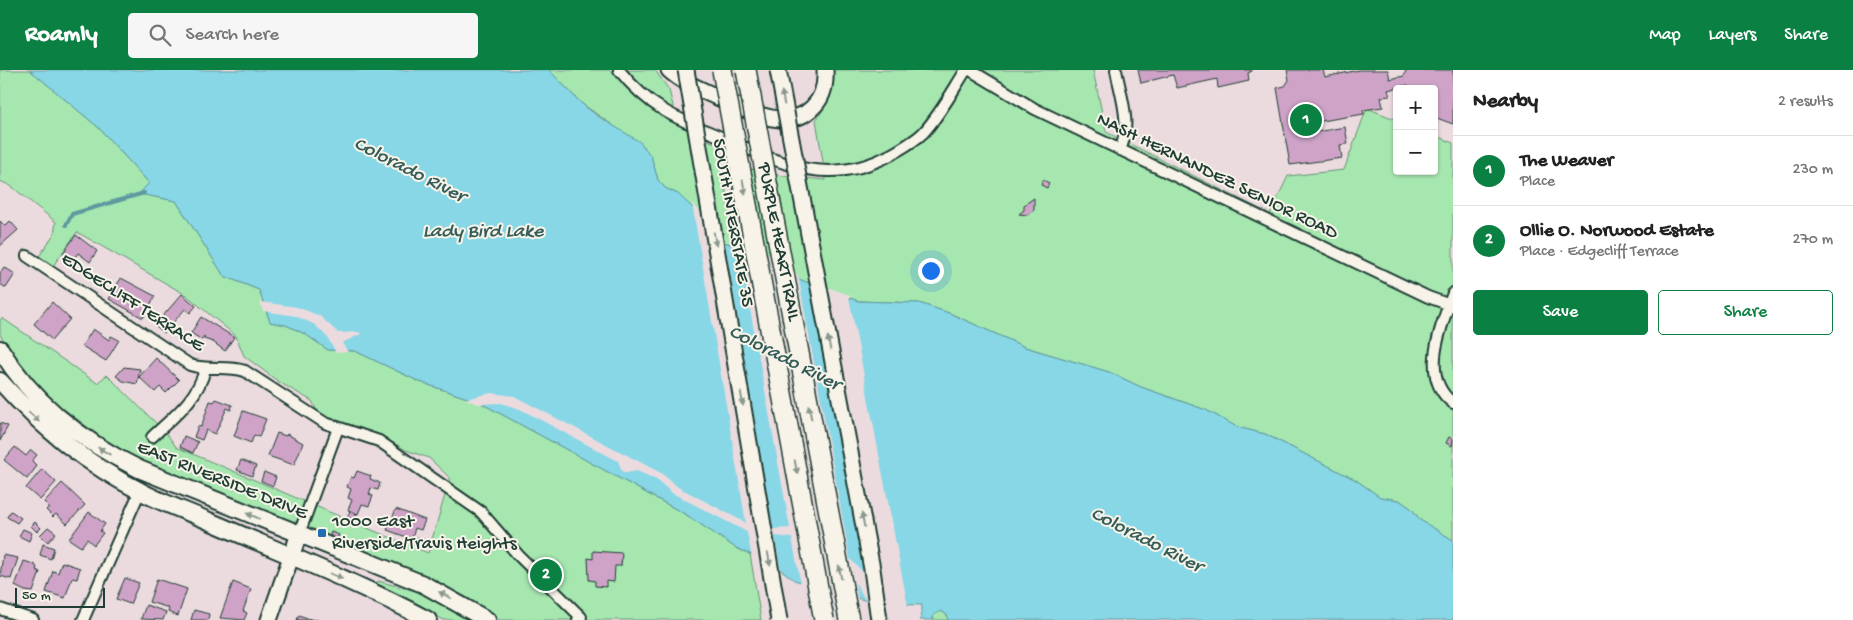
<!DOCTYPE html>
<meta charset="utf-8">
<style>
body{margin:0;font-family:"Gochi Hand",sans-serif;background:#f6f6f6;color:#222}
.controls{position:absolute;right:15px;top:15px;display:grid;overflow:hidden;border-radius:5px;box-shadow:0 1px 4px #0004}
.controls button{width:45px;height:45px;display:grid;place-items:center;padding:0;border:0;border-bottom:1px solid #e0e0e0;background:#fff;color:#222;font:25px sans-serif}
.scale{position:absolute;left:15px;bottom:12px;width:90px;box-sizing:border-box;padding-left:5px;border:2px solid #1f3d34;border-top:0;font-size:14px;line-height:18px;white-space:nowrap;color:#1f3d34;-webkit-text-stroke:4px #f7f3e8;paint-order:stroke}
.you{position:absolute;left:930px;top:200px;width:18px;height:18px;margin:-12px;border:4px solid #fff;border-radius:50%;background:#1a73e8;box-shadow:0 0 0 8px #1a73e833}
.badge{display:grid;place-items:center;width:32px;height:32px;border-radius:50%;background:#0b8043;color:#fff;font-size:16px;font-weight:700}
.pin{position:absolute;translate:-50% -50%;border:2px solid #fff;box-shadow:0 1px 5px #0006}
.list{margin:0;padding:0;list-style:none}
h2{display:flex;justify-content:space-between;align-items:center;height:65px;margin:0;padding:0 20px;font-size:21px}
h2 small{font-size:16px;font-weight:400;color:#767676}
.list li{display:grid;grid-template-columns:32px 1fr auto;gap:15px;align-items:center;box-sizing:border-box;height:70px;padding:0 20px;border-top:1px solid #e0e0e0}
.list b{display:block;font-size:19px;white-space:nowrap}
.list p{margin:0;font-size:16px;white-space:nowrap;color:#767676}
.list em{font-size:16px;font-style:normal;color:#767676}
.actions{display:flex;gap:10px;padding:15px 20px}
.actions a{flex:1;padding:11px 0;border:1px solid #0b8043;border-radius:5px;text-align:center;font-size:18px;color:#0b8043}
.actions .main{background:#0b8043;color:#fff}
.icon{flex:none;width:28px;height:28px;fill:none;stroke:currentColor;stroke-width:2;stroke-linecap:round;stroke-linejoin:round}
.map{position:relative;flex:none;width:1453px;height:550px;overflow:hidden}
header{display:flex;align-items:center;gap:30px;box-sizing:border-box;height:70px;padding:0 25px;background:#0b8043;color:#fff}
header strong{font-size:24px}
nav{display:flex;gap:28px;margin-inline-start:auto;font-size:18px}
.search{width:350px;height:45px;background:#f6f6f6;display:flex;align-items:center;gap:12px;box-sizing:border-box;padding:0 18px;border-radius:5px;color:#767676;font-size:19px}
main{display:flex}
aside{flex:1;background:#fff}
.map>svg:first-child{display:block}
</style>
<header>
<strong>Roamly</strong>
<div class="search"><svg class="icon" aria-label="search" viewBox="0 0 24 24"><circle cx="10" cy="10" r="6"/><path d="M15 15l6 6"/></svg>Search here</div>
<nav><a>Map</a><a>Layers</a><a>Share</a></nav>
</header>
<main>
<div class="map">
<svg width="1453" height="550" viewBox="0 0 1453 550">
<rect width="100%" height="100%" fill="#ebdbde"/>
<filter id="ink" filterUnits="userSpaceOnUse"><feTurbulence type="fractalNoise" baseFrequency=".02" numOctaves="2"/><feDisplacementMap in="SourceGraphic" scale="10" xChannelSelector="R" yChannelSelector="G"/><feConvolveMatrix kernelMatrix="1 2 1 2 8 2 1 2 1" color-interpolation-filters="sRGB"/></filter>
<g filter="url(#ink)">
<!-- green -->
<path fill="#a6e7b0" stroke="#629272" d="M0,0h30l69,58 50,55 -9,11 36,7 48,75 35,14 11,32 16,3 19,9 23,16 27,1 65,31 59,20 206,112 51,34 14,6 11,66h-262l-31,-22 -57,-29 -85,-31 -189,-80 -26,-13 -51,-39 -26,-25 -34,-46v-15l2,-2 95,65 10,-8 60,59 9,13c85,35 167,72 252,106l22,-75 -21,-20 -23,-8 -27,-15 -54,-18 -8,-6 -5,-10 -33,-19 -35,-26 -8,-20 -50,-41 -109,-63 -24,34 -15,-8 16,-24 2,-12 -45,-36 -11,-5z
M549,0h106l14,20 9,35 40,20 17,100 -11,-3 -46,-48 -13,-6 -7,-8 -7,-24 -17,-18h-3l-50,-35z
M831,0h262l13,62 164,82 18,-38 56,-6 23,-62 30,12v51h37v-36l19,8v397l-33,-20 -8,-11 -13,-9 -19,-3 -24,-17 -91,-46 -28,-7 -31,-17 -65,-23 -32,-15 -84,-25 -76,-34 -30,-10 -61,-2 -57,-21 -35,-24 -15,-87 32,7 43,4 -10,-60c12,-16 18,-30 15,-50z
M378,511l45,12 54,27h-33l-68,-36z
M941,541l6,4 1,5h-15v-5z"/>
<!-- water -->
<path fill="#88d7e6" stroke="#5e999f" d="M30,0h519l32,33 15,12 44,27 11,14 7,24 7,8 13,6 14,13 32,35 42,14 35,24 57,21 61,2 30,10 76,34 84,25 32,15 65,23 31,17 28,7 91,46 24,17 19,3 13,9 8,11 33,20v80h-505l-1,-5 -6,-4 -8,4v5h-13l2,-15 -44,-1 -84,-24 -19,-15 -39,-17 -51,-34 -206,-112 -59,-20 -65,-31 -27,-1 -23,-16 -19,-9 -16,-3 -11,-32 -35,-14 -48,-75 -37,-7 10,-11 -50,-55z"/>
<!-- pier -->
<path fill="#ebdbde" d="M692,133l32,34 49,292 17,-1 -52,-285 30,10 30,22 52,284 15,15 4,15 -56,-307 39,14 -3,1 59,310 -31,-1 -9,-2 -13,-22 3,19 -57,-16 -9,-47 -17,-2 6,37 -7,-6 -22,-9 -5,-26 -75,-39 -15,-13 -20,-9 -11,2 -4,-2 -4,-10 -98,-52 -19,-6 -23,1 -13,-5 26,-6 23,3 147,77 17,14 68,36z
M260,232l37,5 23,9 18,17 21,-1 2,2 -19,9 6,9 -12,1 -8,-15 -13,-13 -19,-9 -33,-5z"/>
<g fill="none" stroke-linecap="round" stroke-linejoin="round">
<!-- stream -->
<path stroke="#5e999f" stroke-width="4" d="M66,155l6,-11 72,-21"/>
</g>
<!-- building -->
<path fill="#cea3c7" stroke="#1f3d34" d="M1138,0h114v1l-4,2 1,8 -31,7 -1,-9 -40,9 -4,-13 -32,8z
M1287,0h36l2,7 34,-7h29l2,9 14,-3 2,-6h47v54l-19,-7v-28h-28l2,-4 -20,5 2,6 -9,1 2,10 -20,3 1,4 -55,9 2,10 34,-6 3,17 -8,1 2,13 -52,7 -13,-77 8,-2 4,-6z
M1043,110l6,3 -2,5 -6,-3z
M1034,128v12l-7,5 -8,-1 5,-4v-5z
M0,151l5,5 5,-5 8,9 -18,16z
M76,165l21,16 -7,11 -12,-9 -5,7 -10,-7z
M4,197l11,7 -9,14 -6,-4v-11z
M121,208l34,18 -12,22 -34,-19z
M182,224l14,12 -6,7 -5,-4 -21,24 -9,-8z
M52,232l18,17 -18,21 -18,-16z
M201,247l33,20 -9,14 -12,-9 -9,-3v-3l-2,4 -11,-7z
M93,259l16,11 2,-4 8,4 -13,21 -24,-15z
M156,288l23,22 -13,13 -6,-6 -5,5 -16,-15z
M124,297l16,2 -3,15 -14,-3 -7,-5z
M216,329l16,6 -1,5 -4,-2 -12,26 -9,-4 -4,10 -8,-3 4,-11 3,1 9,-26 4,1z
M243,341l23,8 -7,18 -5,-2 -3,8 -17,-7z
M0,353l8,3 -8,15z
M277,363l9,3 1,-2 16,9 -9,22 -26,-9z
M184,366l14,6 -5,11 -13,-6z
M1449,367l4,2 -1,7 -6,-3z
M15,377l11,9 5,-6 6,5 -5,6 5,5 -10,13 -23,-19z
M241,390l15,6 -4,10 -15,-6z
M42,399l14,13 -16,18 -14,-12z
M357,401l14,5 -1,3 10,4 -2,7 -7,-2 -2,6 4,2 -4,10 -7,-2 -4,10 -10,-4 4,-10 -4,-2 3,-9 -4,-2 4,-10 3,1z
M264,402l12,5 -3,9 -12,-5z
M62,413l23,22 -18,19 -11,-10 -3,3 -7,-7 3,-3 -5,-5z
M396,439l29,11 -4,10 -6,-2 -3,11 -25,-9z
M11,441l10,7 -4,5 -10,-6z
M350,441l7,3 -3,6 -7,-3z
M89,442l16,12 -5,7 3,2 -9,12 -7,-6 -6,8 -12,-8z
M35,452l6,6 -4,4 -6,-6z
M48,457l8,6 -8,9 -8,-7z
M23,459l9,4 -3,8 -10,-5z
M331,462l8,3 -2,4 -7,-3z
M417,467l7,3 -3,8 -7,-3z
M43,474l11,4 -3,11 -11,-4z
M593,481l29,2 -1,13h-6l-1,16 -8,-1v6l-11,-1v-5l-6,-1 -1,-22 5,1z
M3,485l15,3 -7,21 -11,-3z
M24,491l9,3 4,3 -1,3 4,2 -7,20 -8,-1 -10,-5z
M62,492l18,6 -3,11 -5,-1 -7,20 -19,-6 7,-21 5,2z
M125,508l14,5 -9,21 -14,-5z
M157,509l30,10 -9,27 -10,-4 1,-3 -3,-2 -17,-5z
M233,512l18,7 -8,22 4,2 -3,7 -24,-2z
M146,535l20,7 -3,8 -22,-1z
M194,540l15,4 -1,6h-17z
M299,545l11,4 8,1h-21z"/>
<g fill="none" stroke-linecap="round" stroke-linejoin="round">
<!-- street casing -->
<g stroke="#1f3d34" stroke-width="14">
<path id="street" d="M619,0c32,40 61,50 107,69 58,26 104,49 166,15 10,-6 23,-13 31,-21 17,-18 30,-43 43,-63
M970,0l65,39 393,188 25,9
M1116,0c5,27 16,54 4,80
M27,186l163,109c19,6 37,0 55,6l80,52 54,18 102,71 38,44 62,61 -3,3
M1453,223c-11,32 -35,84 0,110
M152,367c21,-20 46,-38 53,-68
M299,464l39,-106
M0,539l33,11
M83,550l57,-129"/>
</g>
<!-- secondary casing -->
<g stroke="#1f3d34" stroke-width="19">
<path id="secondary" d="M669,0c14,13 33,20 50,28 27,12 68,35 93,10 11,-10 14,-23 13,-38
M269,550l30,-86"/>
</g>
<!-- primary casing -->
<g stroke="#1f3d34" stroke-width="20">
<path id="primary" d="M0,279c33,54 83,93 139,120l284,115 64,36
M0,311c40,45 86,83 140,110 22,12 46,20 69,30 74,32 148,61 219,99"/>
</g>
<!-- street -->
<use href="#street" stroke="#f7f3e8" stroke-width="10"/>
<!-- secondary -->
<use href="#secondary" stroke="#f7f3e8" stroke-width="15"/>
<!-- primary -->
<use href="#primary" stroke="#f7f3e8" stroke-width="16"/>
<!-- secondary-bridge casing -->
<g stroke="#1f3d34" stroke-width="19" stroke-linecap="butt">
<path id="secondary-bridge" d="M686,0l93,550
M778,0l94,499 7,51"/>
</g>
<!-- highway-bridge casing -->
<g stroke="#1f3d34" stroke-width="22" stroke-linecap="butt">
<path id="highway-bridge" d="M722,0l102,550
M746,0l103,550"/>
</g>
<!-- secondary-bridge -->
<use href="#secondary-bridge" stroke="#f7f3e8" stroke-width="15"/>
<!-- highway-bridge -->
<use href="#highway-bridge" stroke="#f7f3e8" stroke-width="19"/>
</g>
<!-- one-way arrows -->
<defs><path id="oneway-solid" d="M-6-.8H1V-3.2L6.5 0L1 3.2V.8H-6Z" transform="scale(1.25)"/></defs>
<g fill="#8b988e">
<use href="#oneway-solid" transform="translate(783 28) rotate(-101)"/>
<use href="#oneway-solid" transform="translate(744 117) rotate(79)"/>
<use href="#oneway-solid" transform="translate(715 169) rotate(80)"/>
<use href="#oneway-solid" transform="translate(829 273) rotate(-101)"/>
<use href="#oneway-solid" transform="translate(742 329) rotate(80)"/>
<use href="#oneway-solid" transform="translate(810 342) rotate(-101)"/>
<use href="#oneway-solid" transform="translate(34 347) rotate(42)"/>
<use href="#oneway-solid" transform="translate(104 381) rotate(-149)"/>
<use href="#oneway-solid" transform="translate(796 397) rotate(79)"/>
<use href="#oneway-solid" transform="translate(253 446) rotate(-158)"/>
<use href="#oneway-solid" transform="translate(863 450) rotate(-101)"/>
<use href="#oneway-solid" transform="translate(769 489) rotate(80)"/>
<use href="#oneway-solid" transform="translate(840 502) rotate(-101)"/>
<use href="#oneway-solid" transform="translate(336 506) rotate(23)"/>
<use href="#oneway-solid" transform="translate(445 525) rotate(-152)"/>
</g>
</g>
<!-- markers -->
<rect fill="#1f6fb2" stroke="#f7f3e8" stroke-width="2" x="317" y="458" width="10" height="10" rx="2.5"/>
<g text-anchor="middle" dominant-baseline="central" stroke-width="4" stroke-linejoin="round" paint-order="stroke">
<!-- street labels -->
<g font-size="19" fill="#1f3d34" stroke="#f7f3e8">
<text transform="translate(1217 107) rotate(26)">NASH HERNANDEZ SENIOR ROAD</text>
<text transform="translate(732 153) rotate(80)">SOUTH INTERSTATE 35</text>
<text transform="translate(778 172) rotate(79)">PURPLE HEART TRAIL</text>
<text transform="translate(132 233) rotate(33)">EDGECLIFF TERRACE</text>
<text transform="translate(222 411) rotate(22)">EAST RIVERSIDE DRIVE</text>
</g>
<!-- poi labels -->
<g font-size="19" fill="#1f3d34" stroke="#f7f3e8" text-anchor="start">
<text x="332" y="452">1000 East<tspan x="332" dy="22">Riverside/Travis Heights</tspan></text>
</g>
<!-- water labels -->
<g font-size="20" font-style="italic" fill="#345c58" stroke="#f7f3e8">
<text transform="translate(409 101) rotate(27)">Colorado River</text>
<text x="483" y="162">Lady Bird Lake</text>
<text transform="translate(784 289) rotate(27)">Colorado River</text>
<text transform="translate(1146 471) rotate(27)">Colorado River</text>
</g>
</g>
</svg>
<div class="controls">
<button>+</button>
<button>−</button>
</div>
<div class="scale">50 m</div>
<div class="you"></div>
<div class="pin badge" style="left:1306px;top:50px">1</div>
<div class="pin badge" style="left:546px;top:505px">2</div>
</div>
<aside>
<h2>Nearby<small>2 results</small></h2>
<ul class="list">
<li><span class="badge">1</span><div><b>The Weaver</b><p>Place</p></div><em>230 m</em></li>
<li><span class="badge">2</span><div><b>Ollie O. Norwood Estate</b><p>Place · Edgecliff Terrace</p></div><em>270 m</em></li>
</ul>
<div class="actions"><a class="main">Save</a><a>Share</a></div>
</aside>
</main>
